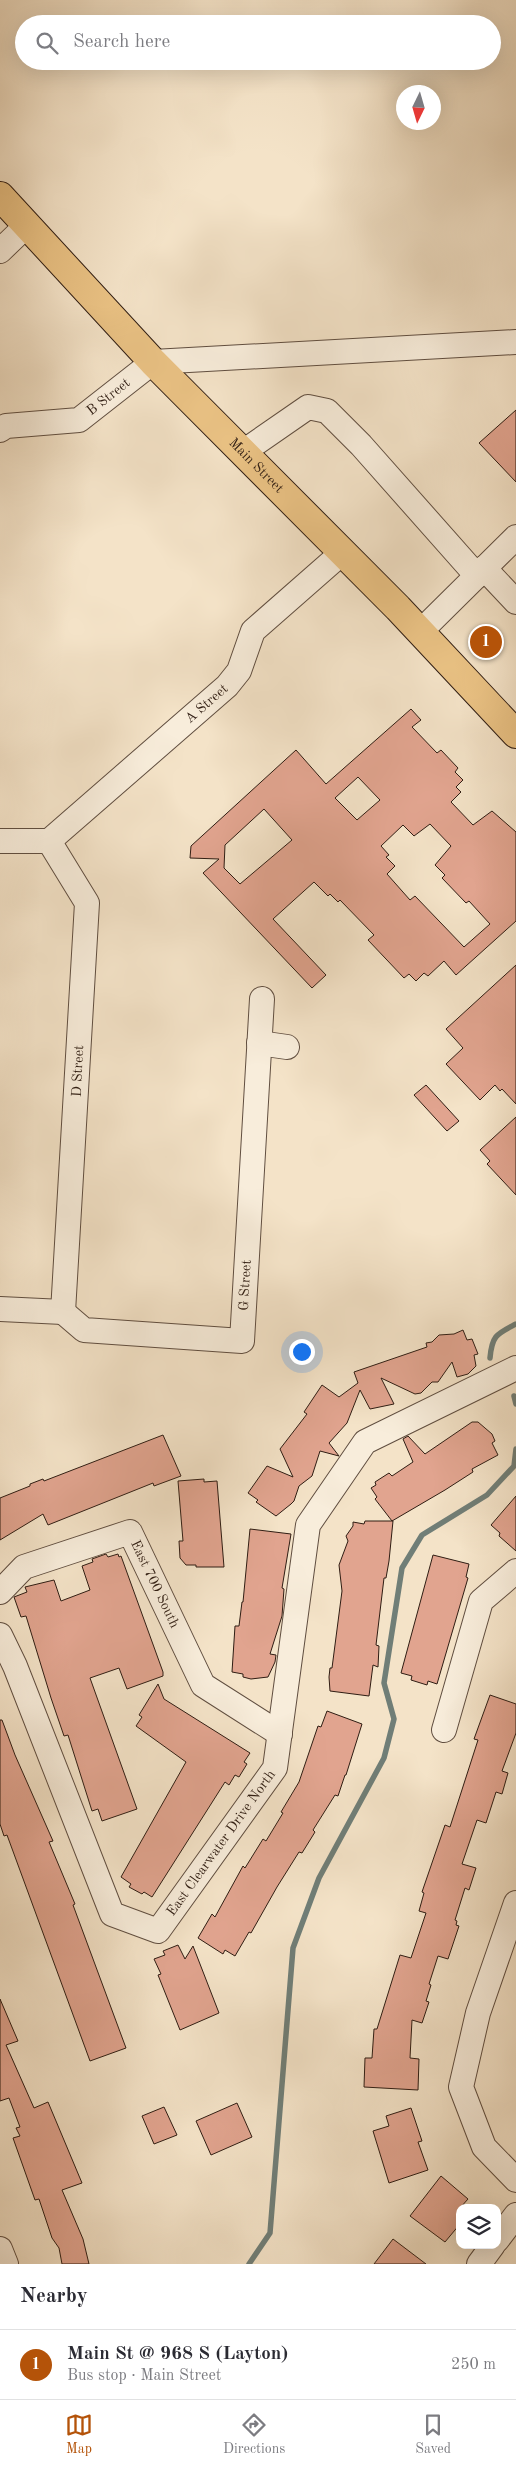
<!DOCTYPE html>
<meta charset="utf-8">
<style>
body{margin:0;font-family:"Old Standard TT",serif;background:#f7f7f7;color:#2b2b33}
.controls{position:absolute;right:15px;bottom:15px;display:grid;overflow:hidden;border-radius:10px;box-shadow:0 5px 20px #0002}
.controls button{width:45px;height:45px;display:grid;place-items:center;padding:0;border:0;border-bottom:1px solid #e1e1e2;background:#fff;color:#2b2b33;font:25px sans-serif}
.compass{position:absolute;left:396px;top:85px;width:45px;height:45px;border-radius:50%;background:#fff;box-shadow:0 5px 20px #0002;rotate:185deg}
.you{position:absolute;left:301px;top:1351px;width:18px;height:18px;margin:-12px;border:4px solid #fff;border-radius:50%;background:#1a73e8;box-shadow:0 0 0 8px #1a73e833}
.badge{display:grid;place-items:center;width:32px;height:32px;border-radius:50%;background:#b45309;color:#fff;font-size:16px;font-weight:700}
.pin{position:absolute;translate:-50% -50%;border:2px solid #fff;box-shadow:0 1px 5px #0006}
.list{margin:0;padding:0;list-style:none}
h2{display:flex;justify-content:space-between;align-items:center;height:65px;margin:0;padding:0 20px;font-size:21px}
h2 small{font-size:16px;font-weight:400;color:#7c7c81}
.list li{display:grid;grid-template-columns:32px 1fr auto;gap:15px;align-items:center;box-sizing:border-box;height:70px;padding:0 20px;border-top:1px solid #e1e1e2}
.list b{display:block;font-size:19px;white-space:nowrap}
.list p{margin:0;font-size:16px;white-space:nowrap;color:#7c7c81}
.list em{font-size:16px;font-style:normal;color:#7c7c81}
.icon{flex:none;width:28px;height:28px;fill:none;stroke:currentColor;stroke-width:2;stroke-linecap:round;stroke-linejoin:round}
.map{position:relative;flex:none;width:516px;height:2264px;overflow:hidden}
.search{position:absolute;background:#fff;box-shadow:0 5px 20px #0002;left:15px;right:15px;top:15px;height:55px;display:flex;align-items:center;gap:12px;box-sizing:border-box;padding:0 18px;border-radius:28px;color:#7c7c81;font-size:19px}
.sheet{height:135px;background:#fff}
nav{display:flex;justify-content:space-around;align-items:center;box-sizing:border-box;height:70px;border-top:1px solid #e1e1e2;background:#fff;font-size:14px;color:#7c7c81}
nav a{display:grid;justify-items:center;gap:2px}
nav .on{color:#b45309}
.map>svg:first-child{display:block}
</style>
<div class="map">
<svg width="516" height="2264" viewBox="0 0 516 2264">
<rect width="100%" height="100%" fill="#f4e3c8"/>
<filter id="stains"><feTurbulence type="fractalNoise" baseFrequency=".004" numOctaves="4"/><feColorMatrix values="0 0 0 0 .2 0 0 0 0 .09 0 0 0 0 .02 0 0 0 .5 -.17"/></filter>
<radialGradient id="worn" r=".72"><stop offset=".6" stop-color="#630" stop-opacity="0"/><stop offset="1" stop-color="#630" stop-opacity=".3"/></radialGradient>
<g fill="none" stroke-linecap="round" stroke-linejoin="round">
<!-- stream -->
<path stroke="#707e77" stroke-width="5.5" d="M490,1358c2,-23 7,-24 26,-34
M514,1396l2,8
M249,2264l21,-31 23,-285 26,-70 65,-120 10,-39 -10,-36 18,-115 20,-33 65,-40 27,-29 2,-17"/>
</g>
<!-- building -->
<path fill="#e1a48f" stroke="#2f1d13" fill-rule="evenodd" d="M516,410v72l-37,-39z
M411,709l10,11 -9,7 25,26 4,-3 17,18 -3,4 8,8 -7,7 5,5 -10,10 22,23 19,-14 24,21v89l-60,54 -12,-14 -16,15 -4,-3 -8,8 -7,-7 -5,4 -36,-38 6,-5 -34,-35 -2,2 -8,-8 -2,2 -14,-14 -41,37 53,56 -14,13 -109,-115 16,-14 -29,-1 1,-12 105,-96 30,34zM358,777l22,23 -23,20 -22,-22zM264,809l28,31 -52,44 -16,-16 1,-23zM430,824l21,22 -16,19 10,10 -3,3 24,25 3,-2 21,23 -26,23 -49,-51 -5,4 -23,-26 8,-8 -9,-9 3,-2 -8,-9 22,-21 11,11z
M516,965v139l-14,-15 -2,2 -5,-6 -15,15 -34,-36 17,-16 -17,-19z
M426,1085l33,36 -12,10 -33,-36z
M516,1117v78l-29,-31 3,-3 -10,-11z
M463,1330l4,10 5,-1 6,15 -4,1 2,11 -8,8 -11,3 -5,-15 -14,20h-6l-11,11 -6,1 -34,-16 13,26 -24,5 -10,-19 -13,33 -18,20 10,13 -19,-5 -8,25 -13,10 -5,15 -3,3 -15,12 -20,-14 2,-2 -10,-7 19,-27 26,11 -13,-28 27,-35 -3,-2 18,-27 17,12 19,-14 -4,-11 73,-25 -1,-4 6,-1 7,-7 15,-1z
M472,1422h6l14,12 3,7 -3,2 6,12 -26,14 1,3 -28,18 -53,31 -17,-22 2,-2 -6,-9 5,-3 -1,-3 14,-9 3,3 21,-14 -10,-23 5,-3 17,18z
M163,1435l18,41 -27,10 -1,-3 -105,42 -5,-11 -43,26v-42l30,-12v-2l13,-5 1,2z
M204,1479v3l13,-1 7,86h-28v-2h-10l-6,-7 -1,-17h4l-5,-60z
M516,1496v55l-17,-15 1,-3 -9,-8z
M365,1521h28l-4,40 -3,17h-2l-8,67 3,1 -1,21 -5,-2 -4,31 -39,-5 -1,-14 1,-9h2l10,-77 -3,-26 9,-24 -2,-5 7,-10v-4l11,2z
M250,1529l41,5 -9,54 2,1 -2,27 -12,38 6,1 -1,7 -7,15 -17,2 -8,-2v-3l-11,-2 3,-46h4l3,-24h1z
M106,1554l2,3 10,-3 1,3 2,-1 42,116v4l-36,13 -8,-21 -29,10 47,131 -35,12 -4,-12 -6,2 -24,-76 -4,1 -13,-38 -25,-82 -5,1 -7,-20 13,-5 -2,-5 29,-7 7,21 29,-11 -8,-24 11,-4 -1,-3z
M433,1555l36,9 -3,13 2,1 -31,106 -9,-3 -1,4 -16,-5 1,-4 -11,-3z
M158,1684l6,15 86,54 -6,9 3,2 -8,13 -4,-2 -6,10 -4,-3 -73,115 -8,-5 -2,2 -13,-7 2,-3 -10,-7 65,-115 -50,-36 6,-9 -3,-2z
M490,1695l26,9v29l-14,38 6,2 -6,21 -6,-2 -10,31 -9,-3 -15,44 14,4 -7,22 -4,-2 -10,32 2,1 -1,4 3,1 -11,33 -10,-3 -9,28 2,1 -5,16 3,1 -7,21 -10,-3 -2,38 9,1 -1,31 -54,-3 1,-29h7l2,-29h3l23,-74 11,3 15,-45 -7,-2 5,-18 -2,-1 23,-67 5,2 28,-87 -4,-1z
M327,1711l35,13 -16,51h-1l-7,21 -3,-1 -22,35 2,2 -13,21 -3,-1 -22,35 -26,46 -2,-1 -14,24 -10,-6 -2,4 -25,-16 14,-24 3,3 28,-51 2,2 18,-29 3,2 17,-28 -2,-1 18,-30 19,-56 3,1z
M0,1720h2l13,35 38,86 -4,1 26,62 -2,1 53,143 -36,13 -83,-226 -3,1 -4,-12z
M178,1945l7,14 8,-13 26,67 -39,17 -22,-55 3,-1 -7,-15 11,-4 -2,-4z
M0,1999l18,42 -12,4 28,63 14,-6 34,81 -20,7 21,49 6,25h-27l-3,-16 -7,-10 -13,-39 -4,1 -22,-62 7,-2 -4,-8 4,-1 -11,-29 -9,3z
M237,2103l15,34 -41,18 -15,-34z
M164,2107l13,28 -23,9 -12,-28z
M411,2108l11,33 -4,1 10,28 -39,13 -16,-52 16,-5 -3,-10z
M441,2176l27,23 -8,9v16l-15,18 -35,-26z
M393,2239l33,25h-52z"/>
<g fill="none" stroke-linecap="round" stroke-linejoin="round">
<!-- minor casing -->
<g stroke="#604e40" stroke-width="26">
<g id="minor">
<path d="M0,251l27,-26"/>
<path id="s1" d="M0,430l6,-4 73,-6 74,-58 363,-20"/>
<path d="M243,452l65,-45 19,4 34,34 116,131"/>
<path d="M484,568l32,34"/>
<path d="M420,632l96,-95"/>
<path d="M0,841h49"/>
<path d="M49,841l38,62 -24,409"/>
<path id="s2" d="M49,841l178,-155 12,-15 14,-40 90,-79"/>
<path d="M259,1043l28,4"/>
<path d="M0,1309l63,3"/>
<path id="s3" d="M63,1312l21,18 158,11 20,-342"/>
<path id="s4" d="M0,1592l24,-25 106,-35 73,153 77,49"/>
<path id="s5" d="M0,1635l15,31 97,248 46,17 117,-163 33,-243 57,-83 151,-74"/>
<path d="M444,1730l37,-129 35,-30"/>
<path d="M516,1903l-38,110 -17,74 23,60 32,33"/>
<path d="M497,2240l19,-25"/>
<path d="M0,2249l6,15"/>
<path d="M479,2264l14,-19"/>
</g>
</g>
<!-- major casing -->
<g stroke="#2f1d13" stroke-width="30">
<g id="major">
<path id="s6" d="M0,196l153,166 245,246 118,126"/>
</g>
</g>
<!-- minor -->
<use href="#minor" stroke="#f8eddb" stroke-width="24"/>
<!-- major -->
<use href="#major" stroke="#eac284" stroke-width="28"/>
</g>
<g text-anchor="middle" dominant-baseline="central" stroke-width="4.5" stroke-linejoin="round" paint-order="stroke">
<!-- street labels -->
<g font-size="14" fill="#2f1d13" stroke="#f8eddb">
<text stroke="none"><textPath href="#s1" startOffset="118">B Street</textPath></text>
<text stroke="none"><textPath href="#s6" startOffset="372">Main Street</textPath></text>
<text stroke="none"><textPath href="#s2" startOffset="209">A Street</textPath></text>
<text transform="translate(78 1071) rotate(-87)">D Street</text>
<text stroke="none"><textPath href="#s3" startOffset="242">G Street</textPath></text>
<text stroke="none"><textPath href="#s4" startOffset="204">East 700 South</textPath></text>
<text stroke="none"><textPath href="#s5" startOffset="458">East Clearwater Drive North</textPath></text>
</g>
</g>
<rect width="100%" height="100%" filter="url(#stains)"/>
<rect width="100%" height="100%" fill="url(#worn)"/>
</svg>
<div class="controls">
<button><svg class="icon" aria-label="layers" viewBox="0 0 24 24"><path d="M12 4l9 5-9 5-9-5zM3 14l9 5 9-5"/></svg></button>
</div>
<svg class="compass" viewBox="-18 -18 36 36"><path d="M0-13l5 13h-10z" fill="#e53935"/><path d="M0 13l5-13h-10z" fill="#7c7c81"/></svg>
<div class="you"></div>
<div class="pin badge" style="left:486px;top:642px">1</div>
<div class="search"><svg class="icon" aria-label="search" viewBox="0 0 24 24"><circle cx="10" cy="10" r="6"/><path d="M15 15l6 6"/></svg>Search here</div>
</div>
<section class="sheet">
<h2>Nearby<small></small></h2>
<ul class="list">
<li><span class="badge">1</span><div><b>Main St @ 968 S (Layton)</b><p>Bus stop · Main Street</p></div><em>250 m</em></li>
</ul>
</section>
<nav>
<a class="on"><svg class="icon" aria-label="map" viewBox="0 0 24 24"><path d="M3 6l6-2 6 2 6-2v14l-6 2-6-2-6 2zM9 4v14M15 6v14"/></svg>Map</a>
<a><svg class="icon" aria-label="directions" viewBox="0 0 24 24"><path d="M12 3l9 9-9 9-9-9zM9 14v-3h6M13 9l2 2-2 2"/></svg>Directions</a>
<a><svg class="icon" aria-label="saved" viewBox="0 0 24 24"><path d="M7 4h10v16l-5-4-5 4z"/></svg>Saved</a>
</nav>
